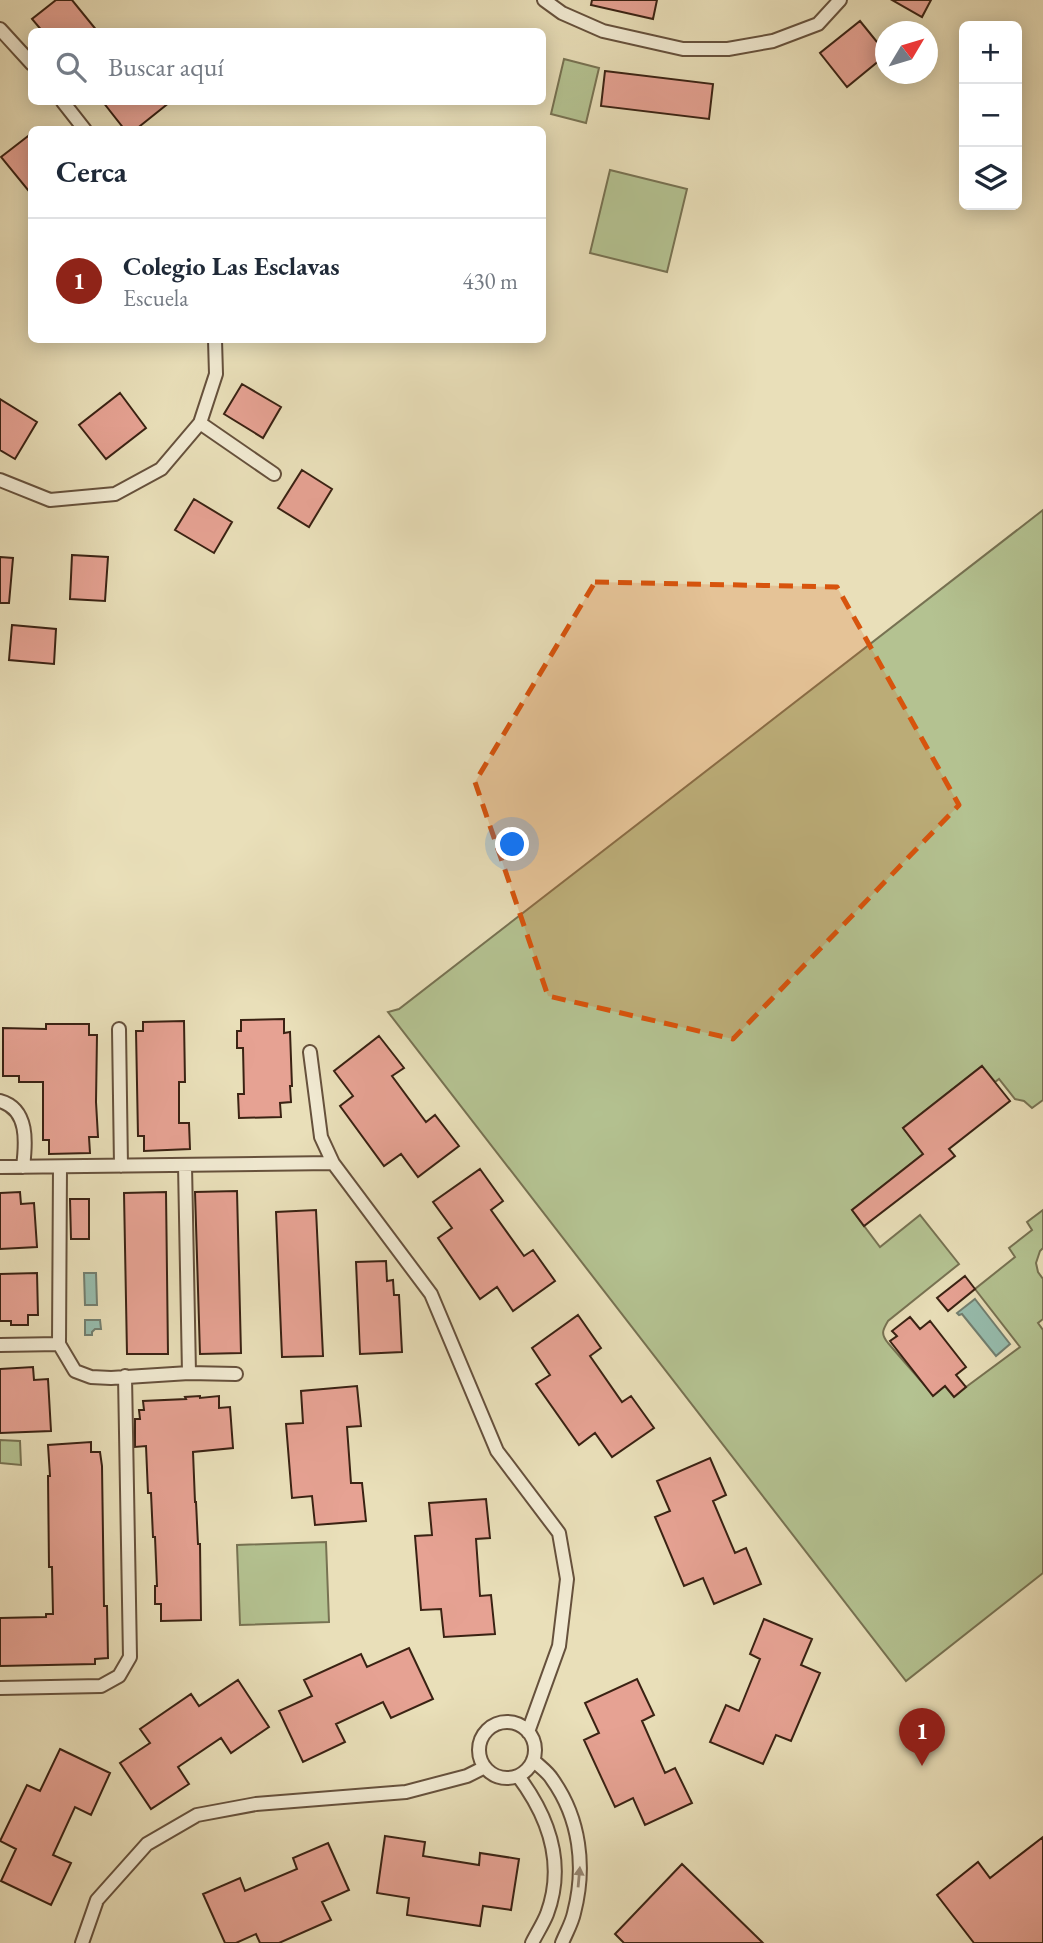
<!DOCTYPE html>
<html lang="es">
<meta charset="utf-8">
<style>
body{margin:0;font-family:"EB Garamond",serif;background:#f2f2f3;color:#1f2937}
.controls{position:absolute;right:21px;top:21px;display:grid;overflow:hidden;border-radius:10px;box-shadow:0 4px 18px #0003}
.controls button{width:63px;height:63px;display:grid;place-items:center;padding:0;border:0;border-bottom:2px solid #e0e1e3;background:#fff;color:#1f2937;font:35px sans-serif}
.compass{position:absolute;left:875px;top:21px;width:63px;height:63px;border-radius:50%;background:#fff;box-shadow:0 4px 18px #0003;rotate:52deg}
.you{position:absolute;left:513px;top:845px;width:24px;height:24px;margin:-18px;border:5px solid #fff;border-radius:50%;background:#1a73e8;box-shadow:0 0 0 10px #1a73e833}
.badge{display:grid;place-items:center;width:46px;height:46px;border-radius:50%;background:#8f2418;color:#fff;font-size:23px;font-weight:700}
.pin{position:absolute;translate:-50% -58px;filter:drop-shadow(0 2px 4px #0008)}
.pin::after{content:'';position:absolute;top:37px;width:24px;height:21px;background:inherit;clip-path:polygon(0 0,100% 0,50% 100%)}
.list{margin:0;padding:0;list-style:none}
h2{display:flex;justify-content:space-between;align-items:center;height:91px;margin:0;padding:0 28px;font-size:30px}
h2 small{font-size:23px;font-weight:400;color:#747a83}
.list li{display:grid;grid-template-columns:46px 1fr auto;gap:21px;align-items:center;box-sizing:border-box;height:126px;padding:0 28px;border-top:2px solid #e0e1e3}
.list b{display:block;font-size:26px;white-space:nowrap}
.list p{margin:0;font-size:23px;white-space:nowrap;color:#747a83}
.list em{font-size:23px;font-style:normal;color:#747a83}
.icon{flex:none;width:38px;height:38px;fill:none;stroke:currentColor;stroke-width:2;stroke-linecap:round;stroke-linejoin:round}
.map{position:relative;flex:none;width:1043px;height:1943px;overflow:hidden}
.search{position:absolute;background:#fff;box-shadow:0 4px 18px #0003;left:28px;top:28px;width:518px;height:77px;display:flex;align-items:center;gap:18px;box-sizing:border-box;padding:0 24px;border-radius:10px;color:#747a83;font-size:26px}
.panel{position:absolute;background:#fff;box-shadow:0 4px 18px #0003;left:28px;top:126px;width:518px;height:217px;border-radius:10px}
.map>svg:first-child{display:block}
</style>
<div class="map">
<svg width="1043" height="1943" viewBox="0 0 1043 1943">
<rect width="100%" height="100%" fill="#e9dfb9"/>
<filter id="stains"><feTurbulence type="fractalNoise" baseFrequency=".00286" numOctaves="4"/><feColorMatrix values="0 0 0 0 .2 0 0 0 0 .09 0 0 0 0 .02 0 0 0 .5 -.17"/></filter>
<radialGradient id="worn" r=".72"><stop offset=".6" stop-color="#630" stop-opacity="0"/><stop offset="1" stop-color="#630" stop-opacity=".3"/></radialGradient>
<!-- green -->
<path fill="#b4c291" stroke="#777252" stroke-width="2" d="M564,59l35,9 -13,55 -35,-9z
M610,170l77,19 -20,83 -77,-19z
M1043,510v590l-11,8 -8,-7 -9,-2 -16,-20 -4,3 -13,-16 -79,62 20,26 -71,56 28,37 40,-32 39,49 -71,57c-6,10 -7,13 0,22l45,52 12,-9 21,1 54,-40 -45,-58 40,-32 -6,-9 23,-18 -5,-8 16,-12v38l-3,3 -4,12 2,9 5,7v40l-5,4 5,7v243l-137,108 -518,-669 11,-3z
M0,1440l20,1 1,24 -21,-2z
M326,1542l3,80 -89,3 -3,-80z"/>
<!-- water -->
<path fill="#97bdae" stroke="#727f70" stroke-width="2" d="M84,1273h12l1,32h-12z
M975,1299l35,45 -14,12 -34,-42 -3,1 -2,-2z
M85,1320h15l1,9h-6l-3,3v3h-7z"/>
<!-- building -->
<path fill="#e6a293" stroke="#3a2213" stroke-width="2" d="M56,0h16l26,32h-55l-11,-13z
M592,0h65l-4,19 -62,-14z
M892,0h39l-9,17z
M860,21l26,32v2l-39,32 -27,-34z
M605,71l108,13 -4,35 -108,-13z
M103,102h67l-35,28h-10z
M32,133v62l-31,-38z
M242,384l39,23 -18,31 -39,-24z
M120,393l26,35 -40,31 -27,-34z
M0,399l37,23 -22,37 -15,-9z
M302,470l30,19 -23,38 -31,-19z
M194,499l38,23 -18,31 -39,-23z
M72,555l36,2 -3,44 -35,-2z
M0,557l13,1 -4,45h-9z
M12,625l44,4 -2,35 -45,-4z
M284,1019v14l6,-1 2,54h-2l1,16 -11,1 1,14 -42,1 -1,-24h6l-1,-46h-6v-17h4v-11z
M184,1021l1,61h-6v41h10l1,26 -46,2v-15h-6l-2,-105h7v-9z
M46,1024h43v11h8l-1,67 2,35h-9l1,16 -41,1v-14h-6v-58h-24v-6h-16v-48l43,1z
M379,1036l25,32 -12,8 34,46 9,-7 24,31 -41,31 -17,-23 -17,12 -44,-60 13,-10 -19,-25z
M982,1066l28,35 -61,48 6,7 -91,70 -12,-16 71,-56 -20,-26z
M480,1169l23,32 -12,9 33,46 9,-6 22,31 -42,30 -16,-24 -17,12 -42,-61 14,-10 -19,-26z
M237,1191l4,162 -41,1 -5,-162z
M20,1192l1,12 13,-1 3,44 -37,2v-56z
M166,1192l2,162h-41l-3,-161z
M70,1199h19v40h-18z
M316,1210l7,146 -41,1 -6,-145z
M386,1261l1,20 6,-1 1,15h5l3,57 -42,2 -4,-92z
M37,1273l1,42h-10v10h-17v-4h-11v-47z
M965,1276l10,13 -27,22 -11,-13z
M578,1315l23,33 -11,8 32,46 9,-6 23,32 -42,29 -17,-24 -16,12 -43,-61 14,-9 -18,-27z
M910,1317l10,12 10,-8 36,46 -10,8 10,12 -12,10 -9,-11 -12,10 -43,-55 7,-5 -5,-5z
M33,1367l1,13 14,-1 3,52 -51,2v-64z
M357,1386l4,40 -14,1 4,56h11l4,38 -51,4 -3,-29 -20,2 -6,-74 17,-1 -2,-32z
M200,1396v2l19,-2v12l11,-1 3,41 -40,4 2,50h1l2,42h2l1,76 -40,1v-17h-6v-18h2l-2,-49h-2l-2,-44h-3l-2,-47 -11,1v-28h5l-1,-9h5l-1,-9 43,-2 -1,-2z
M91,1442v10h9l2,14 2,140h3l1,52 -13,1v5l-95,2v-48l46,-1v-3h7l-1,-47h-3l-1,-91h2l-2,-31z
M710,1458l16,37 -13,6 22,52 11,-5 15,36 -47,20 -11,-26 -19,8 -29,-69 15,-6 -13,-30z
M486,1499l4,39 -14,1 4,57 11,-1 4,39 -51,3 -3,-28 -20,1 -6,-74 17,-1 -3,-32z
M764,1619l48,20 -11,26 19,8 -29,68 -15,-6 -13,29 -53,-22 16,-37 13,6 21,-52 -10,-5z
M409,1648l24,51 -42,19 -8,-16 -47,22 9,18 -42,20 -24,-51 33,-15 -8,-16 57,-26 6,13z
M637,1679l17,36 -12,6 23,52 10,-5 17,35 -47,22 -12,-27 -18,9 -31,-67 15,-7 -14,-30z
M238,1680l31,47 -38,26 -10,-15 -43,29 11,17 -38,25 -31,-46 30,-20 -10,-14 51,-35 8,12z
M60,1749l50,24 -19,42 -16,-8 -22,48 18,8 -20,42 -50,-24 15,-32 -16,-8 27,-56 13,6z
M385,1836l40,6 -2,14 56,9 1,-12 39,6 -8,51 -28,-4 -3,20 -73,-11 2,-17 -32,-5z
M1043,1837v106h-69l-37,-48 41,-33 12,16z
M328,1843l21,47 -27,12 9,18 -52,23h-19l-4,-9 -20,9h-11l-22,-49 37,-16 5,13 52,-22 -4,-11z
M682,1864l81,79h-139l-9,-9z"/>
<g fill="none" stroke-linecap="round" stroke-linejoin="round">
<!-- minor casing -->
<g stroke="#66513c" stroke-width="16">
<path id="minor" d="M544,0l18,13 41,18 80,18h45l45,-8 45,-17 22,-24
M0,29l32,35
M63,102l22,28
M200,423l74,51
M0,480l50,20 65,-6 46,-25 39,-46 16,-49 -1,-34
M119,1029l2,137
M310,1052l11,85 12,26 98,131 66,157 62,82 8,46 -8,67 -31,86
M0,1101c29,8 26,42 23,66
M185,1165l4,208
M0,1167l333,-4
M59,1344l1,-177
M0,1345l59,-1 16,27 16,6 20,1 78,-5 47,1
M0,1688l101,-2 18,-10 11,-19 -5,-281
M479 1750a28 28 0 1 1 56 0a28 28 0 1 1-56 0Z
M533,1760c6,6 15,12 19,19 28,39 34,88 22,134 -2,10 -8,20 -12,30
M518,1776c30,40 48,87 29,138 -4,10 -10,19 -15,29
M82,1943l15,-43 50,-56 50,-29 59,-11 150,-12 61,-16 18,-9"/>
</g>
<!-- minor -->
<use href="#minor" stroke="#f1ead2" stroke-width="12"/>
</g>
<!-- one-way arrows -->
<defs><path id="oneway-solid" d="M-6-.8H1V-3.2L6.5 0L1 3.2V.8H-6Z" transform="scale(1.75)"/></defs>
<use fill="#968672" href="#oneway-solid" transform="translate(579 1877) rotate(-85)"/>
<!-- marked area -->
<path fill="#d7540d" fill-opacity="0.2" stroke="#d7540d" stroke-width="5" stroke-dasharray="14 9" stroke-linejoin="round" d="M595,582l242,5 122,218 -226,234 -185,-43 -73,-214z"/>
<rect width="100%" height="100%" filter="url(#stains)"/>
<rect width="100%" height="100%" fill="url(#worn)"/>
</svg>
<div class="controls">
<button>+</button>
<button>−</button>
<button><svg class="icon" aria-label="layers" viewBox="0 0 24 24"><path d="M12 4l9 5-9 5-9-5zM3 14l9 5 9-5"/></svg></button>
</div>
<svg class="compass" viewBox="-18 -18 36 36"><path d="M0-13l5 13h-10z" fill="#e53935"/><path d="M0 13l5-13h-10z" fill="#747a83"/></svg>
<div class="you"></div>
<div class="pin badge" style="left:922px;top:1766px">1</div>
<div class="search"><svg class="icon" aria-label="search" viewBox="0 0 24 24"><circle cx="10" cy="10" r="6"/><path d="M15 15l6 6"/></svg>Buscar aquí</div>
<section class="panel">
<h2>Cerca<small></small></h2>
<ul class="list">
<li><span class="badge">1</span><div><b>Colegio Las Esclavas</b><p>Escuela</p></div><em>430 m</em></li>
</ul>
</section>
</div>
